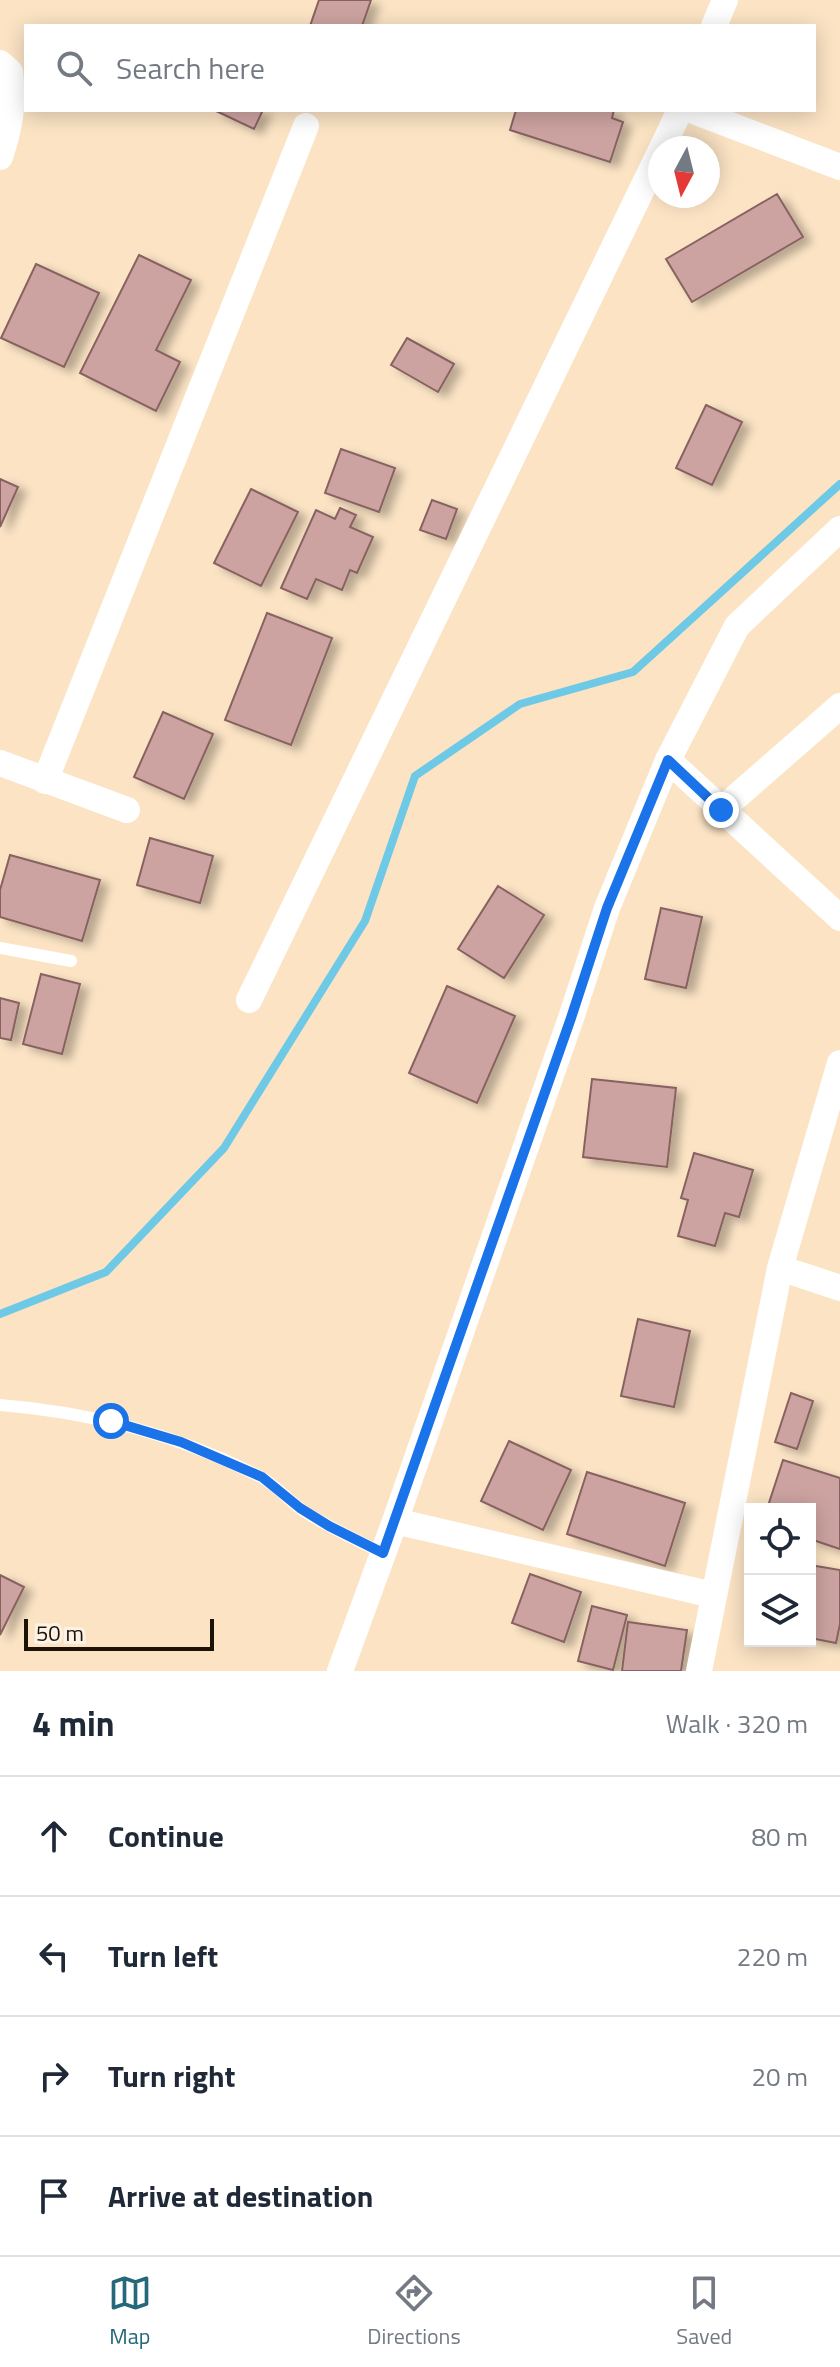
<!DOCTYPE html>
<meta charset="utf-8">
<style>
body{margin:0;font-family:"Titillium Web",sans-serif;background:#f2f2f3;color:#1f2937}
.controls{position:absolute;right:24px;bottom:24px;display:grid;overflow:hidden;border-radius:0px;box-shadow:0 4px 20px #0003}
.controls button{width:72px;height:72px;display:grid;place-items:center;padding:0;border:0;border-bottom:2px solid #e0e1e3;background:#fff;color:#1f2937;font:40px sans-serif}
.compass{position:absolute;left:648px;top:136px;width:72px;height:72px;border-radius:50%;background:#fff;box-shadow:0 4px 20px #0003;rotate:187deg}
.scale{position:absolute;left:24px;bottom:20px;width:190px;box-sizing:border-box;padding-left:8px;border:4px solid #1b1308;border-top:0;font-size:22px;line-height:28px;white-space:nowrap;color:#1b1308;-webkit-text-stroke:6px #fcf3e6;paint-order:stroke}
.stop{position:absolute;width:24px;height:24px;margin:-18px;border:6px solid #1a73e8;border-radius:50%;background:#fff}
.stop.end{background:#1a73e8;border-color:#fff;box-shadow:0 2px 8px #0008}
.list{margin:0;padding:0;list-style:none}
h2{display:flex;justify-content:space-between;align-items:center;height:104px;margin:0;padding:0 32px;font-size:34px}
h2 small{font-size:26px;font-weight:400;color:#747a83}
.list li{display:grid;grid-template-columns:52px 1fr auto;gap:24px;align-items:center;box-sizing:border-box;height:120px;padding:0 32px;border-top:2px solid #e0e1e3}
.list b{display:block;font-size:30px;white-space:nowrap}
.list em{font-size:26px;font-style:normal;color:#747a83}
.icon{flex:none;width:44px;height:44px;fill:none;stroke:currentColor;stroke-width:2;stroke-linecap:round;stroke-linejoin:round}
.map{position:relative;flex:none;width:840px;height:1671px;overflow:hidden}
.search{position:absolute;background:#fff;box-shadow:0 4px 20px #0003;left:24px;right:24px;top:24px;height:88px;display:flex;align-items:center;gap:20px;box-sizing:border-box;padding:0 28px;border-radius:0px;color:#747a83;font-size:30px}
.sheet{height:584px;background:#fff}
nav{display:flex;justify-content:space-around;align-items:center;box-sizing:border-box;height:112px;border-top:2px solid #e0e1e3;background:#fff;font-size:22px;color:#747a83}
nav a{display:grid;justify-items:center;gap:4px}
nav .on{color:#25687a}
.map>svg:first-child{display:block}
</style>
<div class="map">
<svg width="840" height="1671" viewBox="0 0 840 1671">
<defs>
<filter id="shadow"><feDropShadow dx="8" dy="5" stdDeviation="4" flood-color="#0004"/></filter>
</defs>
<rect width="100%" height="100%" fill="#fbe3c4"/>
<g fill="none" stroke-linecap="round" stroke-linejoin="round">
<!-- stream -->
<path stroke="#6ec9e6" stroke-width="8" d="M0,1314l106,-42 118,-124 141,-227 50,-145 105,-72 113,-32 207,-188"/>
</g>
<!-- building -->
<path fill="#cca3a1" stroke="#876260" stroke-width="2" filter="url(#shadow)" d="M319,0h52l-9,26h-52z
M214,110h49l-9,19z
M516,110h98l-2,8 11,4 -13,40 -100,-32z
M777,194l26,43 -111,65 -26,-43z
M139,255l52,25 -35,70 24,12 -24,49 -76,-38z
M36,264l63,29 -35,74 -63,-29z
M407,338l47,26 -16,28 -47,-27z
M706,405l36,17 -30,63 -36,-17z
M341,449l54,19 -16,44 -54,-19z
M0,479l18,8 -18,40z
M251,489l47,23 -37,74 -47,-23z
M432,500l25,9 -11,30 -26,-9z
M340,508l16,7 -6,12 23,10 -16,36 -7,-3 -8,20 -26,-11 -9,20 -26,-11 35,-78 19,9z
M267,613l65,25 -41,107 -66,-25z
M163,712l50,22 -29,65 -50,-22z
M150,838l63,18 -13,47 -63,-18z
M10,855l90,25 -18,61 -82,-24v-27z
M498,886l46,29 -40,63 -46,-29z
M661,908l41,9 -16,71 -41,-9z
M41,974l39,10 -18,70 -39,-10z
M447,986l68,30 -38,87 -68,-30z
M0,998l19,5 -8,37 -11,-2z
M592,1079l84,9 -9,79 -84,-10z
M694,1153l59,17 -14,47 -14,-4 -10,33 -37,-10 10,-36 -7,-2z
M638,1319l52,12 -16,76 -53,-11z
M791,1393l22,8 -16,48 -22,-7z
M509,1441l62,29 -28,60 -62,-29z
M783,1460l57,18v71l-30,-10v-30h-43z
M587,1472l98,31 -20,63 -98,-32z
M810,1565l30,5v54l-4,19 -26,-5z
M530,1574l51,18 -17,50 -52,-19z
M0,1575l24,12 -24,48z
M592,1606l35,9 -14,55 -35,-9z
M628,1622l59,8 -6,41h-59z"/>
<g fill="none" stroke-linecap="round" stroke-linejoin="round">
<!-- lane -->
<path stroke="#fff" stroke-width="12" d="M0,948l71,13
M0,1405c90,7 178,30 259,71 16,8 28,23 43,34 26,17 54,30 81,43"/>
<!-- street -->
<path stroke="#fff" stroke-width="26" d="M714,26l11,-26
M0,63l10,9c4,32 0,55 -10,85
M691,110l149,57
M662,148l18,-38
M668,760l172,158
M0,763l127,47
M45,781l261,-655
M721,810l119,-104
M249,1000l411,-848
M780,1268l60,20
M395,1521l318,74
M340,1671l55,-150 176,-503 36,-110 61,-148 69,-134 103,-97
M699,1671l81,-403 60,-205"/>
</g>
<g fill="none" stroke-linecap="round" stroke-linejoin="round">
<!-- route -->
<path stroke="#1a73e8" stroke-width="10" d="M111,1421l70,21 81,35 38,31 29,18 54,27 188,-535 36,-110 61,-148 53,50"/>
</g>
</svg>
<div class="controls">
<button><svg class="icon" aria-label="locate" viewBox="0 0 24 24"><circle cx="12" cy="12" r="6"/><path d="M12 2v4M12 18v4M2 12h4M18 12h4"/></svg></button>
<button><svg class="icon" aria-label="layers" viewBox="0 0 24 24"><path d="M12 4l9 5-9 5-9-5zM3 14l9 5 9-5"/></svg></button>
</div>
<svg class="compass" viewBox="-18 -18 36 36"><path d="M0-13l5 13h-10z" fill="#e53935"/><path d="M0 13l5-13h-10z" fill="#747a83"/></svg>
<div class="scale">50 m</div>
<div class="stop" style="left:111px;top:1421px"></div>
<div class="stop end" style="left:721px;top:810px"></div>
<div class="search"><svg class="icon" aria-label="search" viewBox="0 0 24 24"><circle cx="10" cy="10" r="6"/><path d="M15 15l6 6"/></svg>Search here</div>
</div>
<section class="sheet">
<h2>4 min<small>Walk · 320 m</small></h2>
<ul class="list">
<li><svg class="icon" aria-label="ahead" viewBox="0 0 24 24"><path d="M12 20V5M6 11l6-6 6 6"/></svg><div><b>Continue</b></div><em>80 m</em></li>
<li><svg class="icon" aria-label="left" viewBox="0 0 24 24"><path d="M17 20v-9H6M10 6l-5 5 5 5"/></svg><div><b>Turn left</b></div><em>220 m</em></li>
<li><svg class="icon" aria-label="right" viewBox="0 0 24 24"><path d="M7 20v-9h11M14 6l5 5-5 5"/></svg><div><b>Turn right</b></div><em>20 m</em></li>
<li><svg class="icon" aria-label="arrive" viewBox="0 0 24 24"><path d="M6 21V4h12l-3 4 3 4H6"/></svg><div><b>Arrive at destination</b></div></li>
</ul>
</section>
<nav>
<a class="on"><svg class="icon" aria-label="map" viewBox="0 0 24 24"><path d="M3 6l6-2 6 2 6-2v14l-6 2-6-2-6 2zM9 4v14M15 6v14"/></svg>Map</a>
<a><svg class="icon" aria-label="directions" viewBox="0 0 24 24"><path d="M12 3l9 9-9 9-9-9zM9 14v-3h6M13 9l2 2-2 2"/></svg>Directions</a>
<a><svg class="icon" aria-label="saved" viewBox="0 0 24 24"><path d="M7 4h10v16l-5-4-5 4z"/></svg>Saved</a>
</nav>
